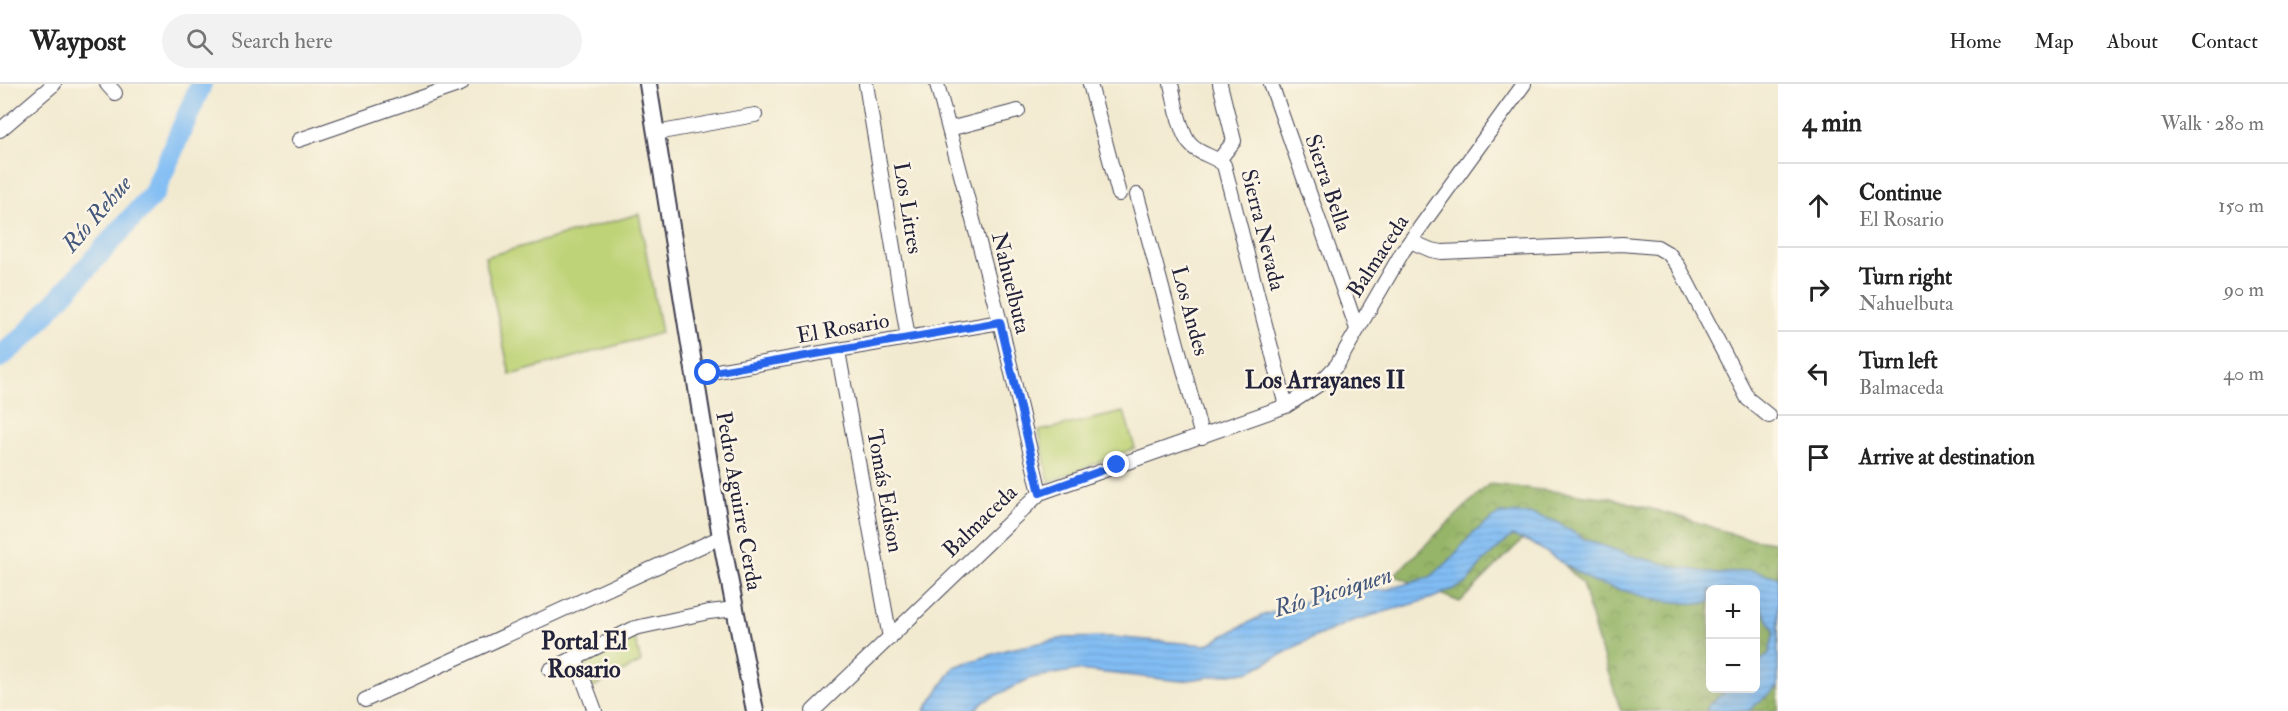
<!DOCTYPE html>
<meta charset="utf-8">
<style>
body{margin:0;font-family:"IM FELL Double Pica",serif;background:#f2f2f2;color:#222}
.controls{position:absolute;right:18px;bottom:18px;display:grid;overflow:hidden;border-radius:9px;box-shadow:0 6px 24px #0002}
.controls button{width:54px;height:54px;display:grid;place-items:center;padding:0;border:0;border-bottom:2px solid #e0e0e0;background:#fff;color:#222;font:30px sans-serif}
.stop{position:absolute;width:18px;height:18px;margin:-14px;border:4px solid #2563eb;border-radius:50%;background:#fff}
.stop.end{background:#2563eb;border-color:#fff;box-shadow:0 2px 6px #0008}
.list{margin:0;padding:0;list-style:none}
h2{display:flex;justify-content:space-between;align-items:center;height:78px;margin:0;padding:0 24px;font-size:26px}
h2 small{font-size:20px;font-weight:400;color:#767676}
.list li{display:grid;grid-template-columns:39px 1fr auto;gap:18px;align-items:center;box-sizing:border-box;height:84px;padding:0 24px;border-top:2px solid #e0e0e0}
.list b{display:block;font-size:22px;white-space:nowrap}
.list p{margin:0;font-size:20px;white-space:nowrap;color:#767676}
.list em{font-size:20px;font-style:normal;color:#767676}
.icon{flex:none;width:33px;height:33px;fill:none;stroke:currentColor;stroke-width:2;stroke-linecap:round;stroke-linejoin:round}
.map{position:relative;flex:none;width:1778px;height:627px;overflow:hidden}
header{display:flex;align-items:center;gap:36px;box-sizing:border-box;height:84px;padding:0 30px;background:#fff;border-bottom:2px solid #e0e0e0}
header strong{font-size:28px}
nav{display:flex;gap:33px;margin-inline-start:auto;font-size:21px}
.search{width:420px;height:54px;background:#f2f2f2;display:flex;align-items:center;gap:15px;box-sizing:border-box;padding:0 21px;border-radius:33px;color:#767676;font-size:22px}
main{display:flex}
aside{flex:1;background:#fff}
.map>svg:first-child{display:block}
</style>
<header>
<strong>Waypost</strong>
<div class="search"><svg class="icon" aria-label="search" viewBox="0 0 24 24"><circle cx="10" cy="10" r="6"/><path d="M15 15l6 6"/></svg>Search here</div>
<nav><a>Home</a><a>Map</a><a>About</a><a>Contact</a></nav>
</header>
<main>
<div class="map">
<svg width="1778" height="627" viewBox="0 0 1778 627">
<defs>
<pattern id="forest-crowns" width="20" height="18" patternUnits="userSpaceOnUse" patternTransform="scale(1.5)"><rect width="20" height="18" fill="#96b568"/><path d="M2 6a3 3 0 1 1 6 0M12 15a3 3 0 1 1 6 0" fill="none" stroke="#7a9357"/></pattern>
<pattern id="water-rules" width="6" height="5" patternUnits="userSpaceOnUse" patternTransform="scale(1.5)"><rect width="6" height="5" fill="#81bdf4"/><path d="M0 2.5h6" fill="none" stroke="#6fa2d2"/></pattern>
</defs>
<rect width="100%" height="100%" fill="#fcf5e5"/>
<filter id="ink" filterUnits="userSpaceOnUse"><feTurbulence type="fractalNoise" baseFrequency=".0167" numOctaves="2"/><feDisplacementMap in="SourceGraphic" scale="12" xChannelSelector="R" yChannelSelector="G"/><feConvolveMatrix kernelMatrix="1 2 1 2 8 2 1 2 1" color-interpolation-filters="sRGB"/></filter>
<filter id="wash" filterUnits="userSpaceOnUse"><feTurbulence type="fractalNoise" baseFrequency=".008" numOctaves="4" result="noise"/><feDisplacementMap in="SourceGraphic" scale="24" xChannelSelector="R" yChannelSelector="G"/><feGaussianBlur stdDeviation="1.35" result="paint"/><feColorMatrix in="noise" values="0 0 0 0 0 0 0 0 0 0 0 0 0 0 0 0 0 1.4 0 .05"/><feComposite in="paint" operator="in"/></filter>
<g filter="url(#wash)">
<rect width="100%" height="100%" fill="#f2ead0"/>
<!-- green -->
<path fill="#bed377" stroke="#707a59" stroke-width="1.5" d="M639,130l22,119 -151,42 -25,-118z
M1124,328l11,36 -86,34 -10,-51z
M634,551l7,27 -49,26 -11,-28z"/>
<!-- forest -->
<path fill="url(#forest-crowns)" stroke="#5c6c52" stroke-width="1.5" fill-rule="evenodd" d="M1489,400l123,14 72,20 58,19 36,6v168h-157l-25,-76 -14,-52 -32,-33 -27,-11 -63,63 -66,-27zM1710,506h46v98h-46z"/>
<!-- water -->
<path fill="url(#water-rules)" stroke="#527098" stroke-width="1.5" d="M1500,429l30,1 25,7 29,18 46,16 47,12 41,7 33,-4 27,7v110l-30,24h-42l3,-6 19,-16 28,-1v-23l13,-12 5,-22 -14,-26 -4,-1v-14h-46v12l-12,2 -41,-4 -64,-18 -63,-40 -18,-6 -28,25 -18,23 -36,15 -78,22 -44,19 -57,31 -70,10 -103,-11 -47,8 -48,24 -9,9h-50l30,-44 55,-18 56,-11 47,-1 94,8 55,-29 66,-22 58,-4 45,-13 18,-15 25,-29z"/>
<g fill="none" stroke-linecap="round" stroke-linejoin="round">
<!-- river -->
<path stroke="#81bdf4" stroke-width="22" d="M0,273l27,-23 127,-141 47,-109"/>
</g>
</g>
<g filter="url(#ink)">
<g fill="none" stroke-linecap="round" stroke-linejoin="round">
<!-- minor casing -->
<g stroke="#414051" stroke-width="16">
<path id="minor" d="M107,0l8,9
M866,0l42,254
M937,0l63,238 40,171
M1090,0l29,110
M1171,0c4,16 9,52 21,62 9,9 23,10 32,19l62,241
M1271,0l86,245
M949,45l69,-18
M0,46l54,-46
M656,49l99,-18
M299,56l162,-56
M1219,76l15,-19 -14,-57
M1137,111l65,242
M1410,157l21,9 11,2 180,-8 35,3 12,7 10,13 69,132 21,17
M838,267l52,287
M694,291l306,-53
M575,573l20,54
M550,586l85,-42 74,-16 26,-3
M365,616l356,-163
M813,627l227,-218 246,-87 32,-21 19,-20 66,-114 121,-167"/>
</g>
<!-- major casing -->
<g stroke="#414051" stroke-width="20">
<path id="major" d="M648,0l73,453 34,174"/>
</g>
<!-- minor -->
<use href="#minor" stroke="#fff" stroke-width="14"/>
<!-- major -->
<use href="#major" stroke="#fff" stroke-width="16"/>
</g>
</g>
<g fill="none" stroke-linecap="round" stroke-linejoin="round" filter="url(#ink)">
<!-- route -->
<path stroke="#2563eb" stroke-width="8" d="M708,289l292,-51 40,171 77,-28"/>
</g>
<g text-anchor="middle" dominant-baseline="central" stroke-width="5" stroke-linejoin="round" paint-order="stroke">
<!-- street labels -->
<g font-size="22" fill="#22223b" stroke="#fcf5e5">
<text transform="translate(1328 99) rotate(71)">Sierra Bella</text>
<text transform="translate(908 124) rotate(81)">Los Litres</text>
<text transform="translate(1263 146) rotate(76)">Sierra Nevada</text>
<text transform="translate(1378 172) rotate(-57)">Balmaceda</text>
<text transform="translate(1011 199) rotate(76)">Nahuelbuta</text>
<text transform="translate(1190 227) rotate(75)">Los Andes</text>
<text transform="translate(843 244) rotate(-10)">El Rosario</text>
<text transform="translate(885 407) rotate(80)">Tomás Edison</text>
<text transform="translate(739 417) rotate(80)">Pedro Aguirre Cerda</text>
<text transform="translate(980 437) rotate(-44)">Balmaceda</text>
</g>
<!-- water labels -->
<g font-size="24" font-style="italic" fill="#43587c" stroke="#fcf5e5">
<text transform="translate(97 130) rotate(-49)">Río Rehue</text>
<text transform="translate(1333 508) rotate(-17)">Río Picoiquen</text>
</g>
<!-- neighbourhood labels -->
<g font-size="24" font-weight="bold" fill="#22223b" stroke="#fcf5e5">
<text x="1325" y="296">Los Arrayanes II</text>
<text x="584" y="557">Portal El<tspan x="584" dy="28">Rosario</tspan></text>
</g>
</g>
</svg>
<div class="controls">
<button>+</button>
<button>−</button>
</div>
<div class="stop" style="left:708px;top:289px"></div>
<div class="stop end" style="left:1117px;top:381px"></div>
</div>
<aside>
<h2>4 min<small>Walk · 280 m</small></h2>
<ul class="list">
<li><svg class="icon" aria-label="ahead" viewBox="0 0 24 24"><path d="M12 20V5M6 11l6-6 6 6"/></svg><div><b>Continue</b><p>El Rosario</p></div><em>150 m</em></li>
<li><svg class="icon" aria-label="right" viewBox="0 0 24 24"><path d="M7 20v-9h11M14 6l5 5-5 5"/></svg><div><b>Turn right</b><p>Nahuelbuta</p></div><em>90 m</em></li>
<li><svg class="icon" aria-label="left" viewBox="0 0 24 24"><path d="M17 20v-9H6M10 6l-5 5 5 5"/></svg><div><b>Turn left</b><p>Balmaceda</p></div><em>40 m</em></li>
<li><svg class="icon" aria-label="arrive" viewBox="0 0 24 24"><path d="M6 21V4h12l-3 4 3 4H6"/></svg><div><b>Arrive at destination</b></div></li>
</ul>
</aside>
</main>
